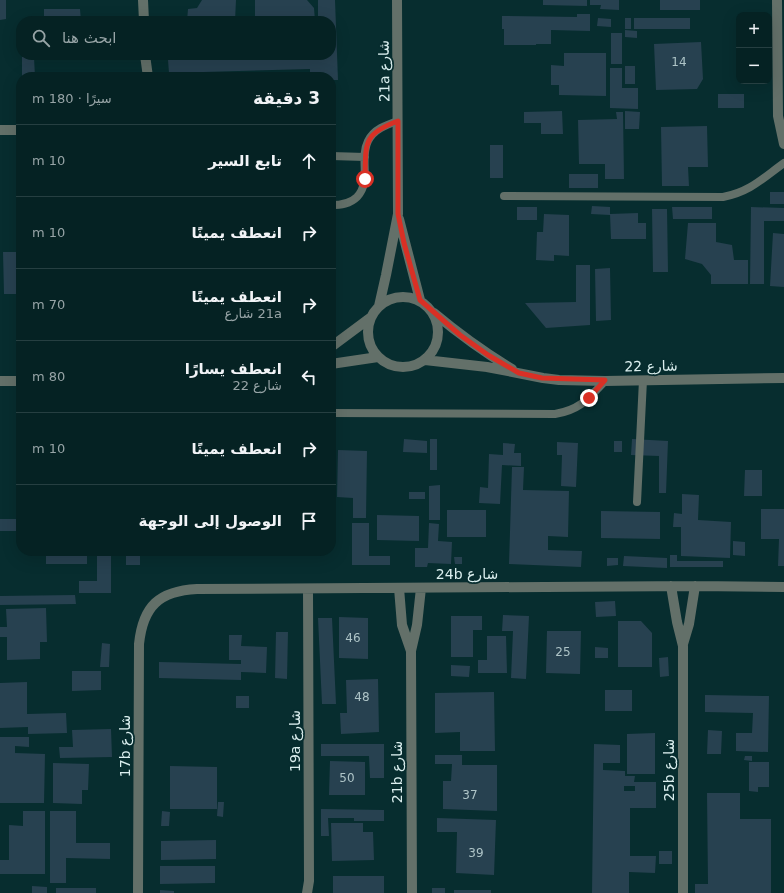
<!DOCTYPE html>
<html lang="ar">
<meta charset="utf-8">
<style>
body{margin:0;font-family:"DejaVu Sans","Noto Naskh Arabic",sans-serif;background:#132f30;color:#f1f3f6;direction:rtl}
.controls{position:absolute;right:12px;top:12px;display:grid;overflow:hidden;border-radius:8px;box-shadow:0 4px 16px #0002}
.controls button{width:36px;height:36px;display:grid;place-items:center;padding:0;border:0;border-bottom:1px solid #263f41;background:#052223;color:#f1f3f6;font:20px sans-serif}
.stop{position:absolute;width:12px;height:12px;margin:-9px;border:3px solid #d93025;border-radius:50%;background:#fff}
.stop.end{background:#d93025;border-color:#fff;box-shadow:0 1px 4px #0008}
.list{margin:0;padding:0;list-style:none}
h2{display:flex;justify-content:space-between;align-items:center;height:52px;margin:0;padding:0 16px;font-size:17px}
h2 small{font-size:13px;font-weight:400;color:#97a4a6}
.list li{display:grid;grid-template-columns:26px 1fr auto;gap:12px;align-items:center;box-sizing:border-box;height:72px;padding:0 16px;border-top:1px solid #263f41}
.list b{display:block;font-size:15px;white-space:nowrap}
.list p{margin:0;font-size:13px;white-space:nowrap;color:#97a4a6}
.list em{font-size:13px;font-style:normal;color:#97a4a6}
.icon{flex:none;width:22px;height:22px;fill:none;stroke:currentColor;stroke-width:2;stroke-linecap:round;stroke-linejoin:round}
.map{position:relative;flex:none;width:784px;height:893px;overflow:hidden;direction:ltr}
.search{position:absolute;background:#052223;box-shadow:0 4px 16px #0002;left:16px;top:16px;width:320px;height:44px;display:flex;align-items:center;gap:10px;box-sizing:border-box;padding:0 14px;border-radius:16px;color:#97a4a6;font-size:15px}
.panel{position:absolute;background:#052223;box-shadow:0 4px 16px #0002;left:16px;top:72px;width:320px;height:484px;border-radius:16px;direction:rtl}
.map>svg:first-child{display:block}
</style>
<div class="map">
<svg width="784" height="893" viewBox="0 0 784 893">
<rect width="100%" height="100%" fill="#072d2f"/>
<!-- building -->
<path fill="#274150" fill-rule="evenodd" d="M0,0h6v19l-6,1z
M202,0h34l-1,21h-48l1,-12 9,-1z
M255,0h52l7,8 1,13h-60z
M318,0h17l3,80h-7v-3h-21v-8l-141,4 -1,-13 73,-2 -1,-3h43v2l48,-2v-34h-13z
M543,0h44v6l-44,-1z
M590,0h29v10l-19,-1 1,-4h-11z
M660,0h40v10h-40z
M44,9h36l1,12h-37z
M577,14h13v17l-39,-1v14h-15v1h-32v-16h-2v-13l75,1z
M598,18l13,1v8l-14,-1z
M625,18h6v11h-6z
M634,18h56v11h-56z
M625,30l12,1v7l-12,-1z
M611,33h11v31h-11z
M701,42l2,37 -6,10 -41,1 -2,-46z
M564,53h42v43l-47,-1v-10h-8v-20l13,1z
M22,57h12l1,20h-13z
M625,66h10v18h-10z
M610,68h12v20h16v21l-28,-1z
M718,94h26v14h-26z
M562,111l1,23h-22v-11h-17v-11z
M625,111l15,1 -1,17h-14z
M616,112h7l1,67h-19v-15h-26l-1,-44 39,-1z
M707,126l1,41h-20l1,19h-27l-1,-59z
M331,133h4v12h-4z
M490,145h13v33h-13z
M569,174h29v14h-29z
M770,192h14v12h-14z
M592,206l18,1v8l-19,-1z
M517,207h20v13h-20z
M672,207h40v12h-39z
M751,207l33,1v13h-20v63h-14z
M652,209h15l1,63h-15z
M638,213v10h8v16h-35l-1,-25z
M544,214l25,1v41l-15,-1v6l-18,-1 1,-28h6z
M688,223h28v19l16,3 2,15h14v24h-37v-9l-9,-11 -17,-5z
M773,233l11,1v53l-14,-1z
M3,252h18v42h-17z
M576,265h14v60l-44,3 -21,-25 51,-1z
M610,268l1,52 -15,1 -1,-52z
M404,439l23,2v12l-24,-1z
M430,439h7v31h-7z
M632,439l36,2 -2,52h-7v-37l-28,-1z
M614,441h8v11h-8z
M557,442l21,1 -2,44 -15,-1 1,-31h-5z
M503,443l12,1 -1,9h7v13l-19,-1 -2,39 -21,-1 1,-16 8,1 1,-34 14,1z
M338,450l29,1 -1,67h-13v-20l-16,-1z
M512,467h12l-1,23 46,1 -1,46 -20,-1v14l34,1 -1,16 -72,-3z
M745,470h17v26h-18z
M440,485v35h-11v-34z
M409,492h16v7h-16z
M682,494l17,1 -1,25 33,2 -1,36 -49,-2v-29h-8l1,-14 8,1z
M761,509h23v57h-6l1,-27h-18z
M331,510h2l1,28h-3z
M447,510h39v27h-39z
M601,511l59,1v27l-59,-1z
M377,515l42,1v25l-42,-1z
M0,519h20v12h-20z
M352,523h17v33h21v9h-38z
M429,523l10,1 -1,17 14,1 -1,22 -23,-1 -1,4h-12v-19h13z
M733,541l12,1v14l-12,-1z
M46,551h41v13h-41z
M97,551h14v42h-32v-12h18z
M126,551h14v14h-14z
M151,551h46v4h-46z
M670,555h7v6h46v6h-53z
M624,556l43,2v10l-44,-2z
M454,557h8v7h-7z
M607,558h11v7l-11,1z
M75,595l1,9 -76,1v-9z
M615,601l1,15 -20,1 -1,-15z
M46,608l1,34h-7v17l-33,1v-23h-7v-10h7l-1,-18z
M503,615l26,1 -3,63 -15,-1 2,-47h-11z
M451,616h31v14h-9v27h-22z
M339,617l29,1v41l-29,-1z
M318,618h14l4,86h-14z
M618,621h23l11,12v34h-34z
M547,631h34l-1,43 -34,-1z
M276,632h12l-1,47 -12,-1z
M229,635h13l-1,11 26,1 -1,26 -25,-1v8l-82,-2v-16l82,2v-4h-12z
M487,636h19l1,37h-29v-13h9z
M102,643l8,1 -1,23h-9z
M595,647l13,1v10h-13z
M668,657l1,19 -9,1 -1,-19z
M451,665l19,1 -1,11 -18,-1z
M72,671h29v19l-29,1z
M378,679l1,53 -38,2 -1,-21h7l-1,-33z
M27,682v32l39,-1 1,20 -39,1v-7l-28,1v-45z
M605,690h27v21h-27z
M494,692l1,59h-35v-19l-25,1v-40z
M705,695l64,1 -1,56 -32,-1v-18h16l1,-20 -48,-1z
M236,696h13v12h-13z
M111,729l1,28 -52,1 -1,-11h14l-1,-17z
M708,730l14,1 -1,23h-14z
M655,733v41h-28v-40z
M0,737h29v10l-14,-1v7l30,1 -1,49h-44z
M321,744h63v34h-14l-1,-22h-48z
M594,744l26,1v18h-17v7l22,1v5h10l-1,6h22v26h-26v48h26l-1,17 -26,-1v21h-37zM624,786h11v5h-11z
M435,755h27v10h35v46l-54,-2v-28h8l1,-17h-17z
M745,756h7v5l-8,-1z
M330,761l35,1v33h-36z
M749,762h20v25h-11v5l-9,-1z
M53,763l36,1 -1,26h-6v14l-29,-1z
M170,766l47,1v42h-47z
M707,793h33v26h31v74h-76v-9h13z
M218,802h6l-1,15 -6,-1z
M321,809l63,1v11h-30v-3h-26l1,18h-8z
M23,811h22v63h-45v-14h9v-35l14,1z
M50,811h26v32h34v16l-44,-1v25h-16z
M162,811l8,1 -1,14h-8z
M437,818l59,2 -2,55 -38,-2 1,-41h-20z
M331,823h32v9h10l1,28 -42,1z
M216,840v19l-55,1v-19z
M659,851h13v13h-13z
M160,866h55v17l-55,1z
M333,876h51v17h-51z
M32,886l15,1v6h-15z
M56,888h40v5h-40z
M432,888h13v5h-13z
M160,890l14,1v2h-14z
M454,890h37v3h-37z"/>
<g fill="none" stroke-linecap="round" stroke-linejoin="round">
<!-- service -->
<path stroke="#637069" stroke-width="8" d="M331,156l34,1
M504,196l219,1c27,-5 40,-19 61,-34
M331,205c10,0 19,-1 26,-8 15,-16 2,-38 11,-56 6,-12 18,-16 30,-20
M331,413l224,1c25,-4 34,-16 50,-33
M637,502l6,-122"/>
<!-- minor -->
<path stroke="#637069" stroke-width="10" d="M143,0l1,21
M777,0l1,116 6,28
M145,55l3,22
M0,130h21
M399,219l21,81
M368 332a35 35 0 1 1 70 0a35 35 0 1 1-70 0Z
M379,306l7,-31 12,-61 -1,-214
M434,313c25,21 50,39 78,56
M331,347l39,-29
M425,360l62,7 56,11 16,2 46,1 179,-3
M331,364l47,-7
M0,381h21
M671,586l6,36 6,24v247
M399,588l3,37 9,26
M683,644l6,-20 6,-38
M138,893l1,-249c4,-38 20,-53 58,-55l498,-3 89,1
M307,893l2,-12 -1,-292
M412,893l-1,-242 6,-26 4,-37"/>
</g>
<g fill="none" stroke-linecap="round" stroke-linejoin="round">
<!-- route -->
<path stroke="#d93025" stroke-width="5" d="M365,179c1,-35 -3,-45 33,-58v93l6,29 16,57 40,35 28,20 31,18 23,5 63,2 -16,18"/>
</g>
<g text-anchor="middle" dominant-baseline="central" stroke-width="3.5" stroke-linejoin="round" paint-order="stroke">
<!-- number labels -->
<g font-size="12" fill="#aec4c7">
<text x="679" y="62">14</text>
<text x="353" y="638">46</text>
<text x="563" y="652">25</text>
<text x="362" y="697">48</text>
<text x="347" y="778">50</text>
<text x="470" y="795">37</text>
<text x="476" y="853">39</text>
</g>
<!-- street labels -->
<g font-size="14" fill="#dbefef" stroke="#072d2f">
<text transform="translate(384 71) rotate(-91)">21a شارع</text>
<text transform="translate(651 366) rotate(-1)">شارع 22</text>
<text x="467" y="574">24b شارع</text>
<text transform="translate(295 741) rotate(-90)">19a شارع</text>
<text transform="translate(125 746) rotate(-90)">17b شارع</text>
<text transform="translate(669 770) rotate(-90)">25b شارع</text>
<text transform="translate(397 772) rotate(-90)">21b شارع</text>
</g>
</g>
</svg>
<div class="controls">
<button>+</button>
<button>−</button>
</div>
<div class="stop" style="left:365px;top:179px"></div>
<div class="stop end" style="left:589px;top:398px"></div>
<div class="search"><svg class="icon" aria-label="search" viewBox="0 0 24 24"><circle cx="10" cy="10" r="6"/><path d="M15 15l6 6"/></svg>ابحث هنا</div>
<section class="panel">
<h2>3 دقيقة<small>سيرًا · 180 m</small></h2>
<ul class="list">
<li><svg class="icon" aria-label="ahead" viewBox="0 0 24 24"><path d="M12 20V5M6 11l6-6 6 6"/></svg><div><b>تابع السير</b></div><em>10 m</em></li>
<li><svg class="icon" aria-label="right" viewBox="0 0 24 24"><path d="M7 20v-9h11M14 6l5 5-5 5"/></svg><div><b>انعطف يمينًا</b></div><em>10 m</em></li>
<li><svg class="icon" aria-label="right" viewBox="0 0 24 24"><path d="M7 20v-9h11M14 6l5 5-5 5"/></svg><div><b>انعطف يمينًا</b><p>21a شارع</p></div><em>70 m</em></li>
<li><svg class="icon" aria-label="left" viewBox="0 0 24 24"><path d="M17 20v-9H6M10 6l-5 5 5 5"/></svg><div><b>انعطف يسارًا</b><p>شارع 22</p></div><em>80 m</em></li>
<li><svg class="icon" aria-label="right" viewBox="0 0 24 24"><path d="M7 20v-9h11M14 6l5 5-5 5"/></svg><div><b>انعطف يمينًا</b></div><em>10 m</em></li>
<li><svg class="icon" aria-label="arrive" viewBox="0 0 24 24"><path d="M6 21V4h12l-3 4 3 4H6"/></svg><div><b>الوصول إلى الوجهة</b></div></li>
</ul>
</section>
</div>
